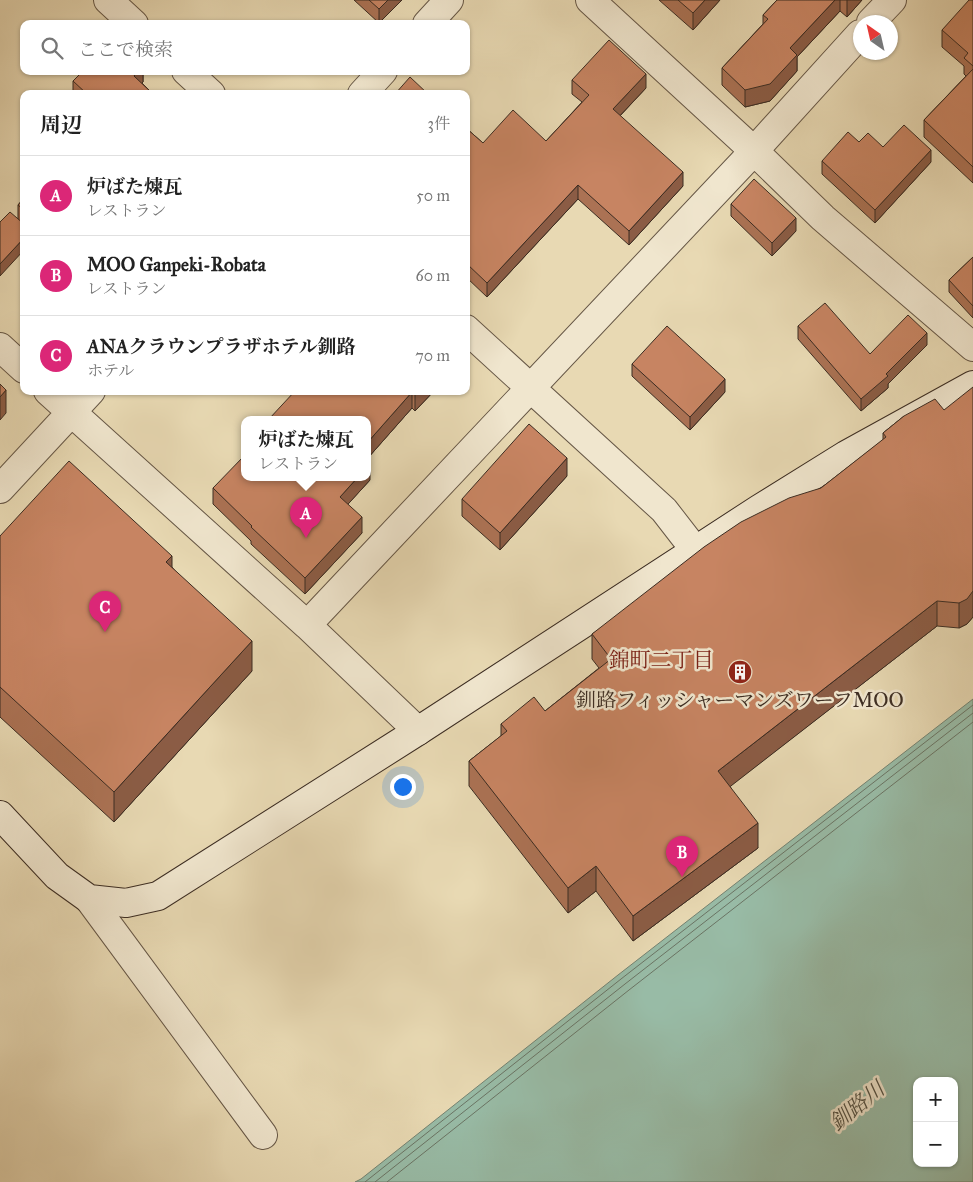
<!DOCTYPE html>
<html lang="ja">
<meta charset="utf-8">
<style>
body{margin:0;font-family:"IM FELL Great Primer","Noto Serif JP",serif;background:#f2f2f2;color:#222}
.controls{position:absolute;right:15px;bottom:15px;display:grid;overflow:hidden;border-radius:10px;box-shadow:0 1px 4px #0004}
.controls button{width:45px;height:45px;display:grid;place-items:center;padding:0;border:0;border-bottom:1px solid #e0e0e0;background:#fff;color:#222;font:25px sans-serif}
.compass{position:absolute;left:853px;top:15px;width:45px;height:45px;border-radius:50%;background:#fff;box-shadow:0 1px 4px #0004;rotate:326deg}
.you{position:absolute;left:402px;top:786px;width:18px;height:18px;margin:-12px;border:4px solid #fff;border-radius:50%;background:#1a73e8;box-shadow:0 0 0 8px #1a73e833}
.badge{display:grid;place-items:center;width:32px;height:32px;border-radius:50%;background:#db2777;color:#fff;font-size:16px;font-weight:700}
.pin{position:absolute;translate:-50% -41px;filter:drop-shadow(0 1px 2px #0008)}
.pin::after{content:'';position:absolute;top:26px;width:18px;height:15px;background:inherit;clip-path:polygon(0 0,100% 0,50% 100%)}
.popup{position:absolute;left:241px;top:416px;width:130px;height:65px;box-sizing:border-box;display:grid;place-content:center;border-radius:10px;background:#fff;filter:drop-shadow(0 1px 4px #0005);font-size:16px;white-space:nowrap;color:#767676}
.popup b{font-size:19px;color:#222}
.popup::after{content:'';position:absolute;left:50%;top:100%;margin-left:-10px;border:10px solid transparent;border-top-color:#fff}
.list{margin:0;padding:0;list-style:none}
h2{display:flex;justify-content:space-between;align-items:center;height:65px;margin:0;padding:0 20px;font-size:21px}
h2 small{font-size:16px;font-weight:400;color:#767676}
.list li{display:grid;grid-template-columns:32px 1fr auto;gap:15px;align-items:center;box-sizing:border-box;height:80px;padding:0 20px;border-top:1px solid #e0e0e0}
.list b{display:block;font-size:19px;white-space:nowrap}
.list p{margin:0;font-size:16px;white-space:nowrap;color:#767676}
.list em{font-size:16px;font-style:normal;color:#767676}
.icon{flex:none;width:28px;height:28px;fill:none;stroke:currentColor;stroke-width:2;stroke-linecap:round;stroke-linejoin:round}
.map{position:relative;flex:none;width:973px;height:1182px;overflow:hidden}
.search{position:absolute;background:#fff;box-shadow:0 1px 4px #0004;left:20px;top:20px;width:450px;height:55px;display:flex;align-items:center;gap:12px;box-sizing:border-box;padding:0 18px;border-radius:10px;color:#767676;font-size:19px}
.panel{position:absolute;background:#fff;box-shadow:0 1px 4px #0004;left:20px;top:90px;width:450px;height:305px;border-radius:10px}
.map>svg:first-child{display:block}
</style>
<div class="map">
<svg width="973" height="1182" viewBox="0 0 973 1182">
<rect width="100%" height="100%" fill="#e8d9b3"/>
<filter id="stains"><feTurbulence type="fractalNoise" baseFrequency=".004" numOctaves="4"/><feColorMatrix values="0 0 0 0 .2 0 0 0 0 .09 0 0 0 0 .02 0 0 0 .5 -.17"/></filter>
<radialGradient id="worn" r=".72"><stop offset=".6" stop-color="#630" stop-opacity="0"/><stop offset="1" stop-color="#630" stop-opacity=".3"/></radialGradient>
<!-- water -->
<path fill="#98bba6" stroke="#738271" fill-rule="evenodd" d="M973,699v483h-618l6,-3 257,-204zM917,1081h37v82h-37z"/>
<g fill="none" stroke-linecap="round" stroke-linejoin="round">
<!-- shore -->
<path stroke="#6a7464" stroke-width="1" d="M365,1182l256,-203 352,-274
M375,1182l250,-198 348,-271
M387,1182l242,-192 344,-268"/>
<!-- street casing -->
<g stroke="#665746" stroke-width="30">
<path id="street" d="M108,0l26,24
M590,0l164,151 69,67 150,129
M871,22l21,-22
M427,24l22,-24
M186,71l25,23
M362,94l21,-23
M466,329l198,181 31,40
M0,347l24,22
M48,391l259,234 111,106
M0,489l91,-98
M307,625l447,-474 106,-117
M89,899l174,236"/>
</g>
<!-- secondary casing -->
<g stroke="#3b2c22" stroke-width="30">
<path id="secondary" d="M0,815l57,61 32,23 37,4 32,-7 260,-165 341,-222 87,-54 127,-70"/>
</g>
<!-- street -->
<use href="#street" stroke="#f0e6ce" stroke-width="28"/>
<!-- secondary -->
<use href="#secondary" stroke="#f0e6ce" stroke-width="28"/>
</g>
<!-- wall -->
<path fill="#ab7254" stroke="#3b2c22" d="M354,0h48l-23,23z
M659,0h61l-27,30z
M777,0h85l-15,17 -7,-6 -43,46v14l-27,30 -25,6 -23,-22v-17l41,-44v-9z
M973,0v183l-49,-46v-17l42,-44 -2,-2v-8l-22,-19v-17z
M143,71v11l-1,1 11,11h-80v-13z
M572,80l74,8 -26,28 63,70 -54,59 -51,-46 -91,98 -21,-20v-149l17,15 63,-2 36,-39 -10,-8z
M859,142l24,5 48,15 -56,61 -53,-49v-13z
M24,198v52l-6,-31v-14z
M731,204l65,27 -24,25 -41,-40z
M973,257v61l-24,-26v-12z
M798,326l72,28 57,-9 -39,39v4l-27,23 -63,-72z
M632,364l93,28 -35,38 -58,-54z
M295,391h139l-19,20 -3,-3 -45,51v-40z
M904,416l69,201 -6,7 -8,4 -22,-2 -207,160 28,62 -125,93 -37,-50 -28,22 -99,-127v-25l32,-25v-12l44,-13 54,-43 -7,-9v-25l229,-146 62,-48v-7z
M567,476l-67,74 -38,-34v-17z
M370,480l-22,24 14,29 -57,61 -54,-50v-3l-38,-37v-16z
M0,536l172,31 80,104 -138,151 -114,-105z"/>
<!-- shaded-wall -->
<path fill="#8b5c45" stroke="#3b2c22" d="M388,0h14l-23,23v-14z
M705,0h15l-27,30v-17z
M835,0h5v11l-43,46v14l-27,30 -25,6v-17l45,-42z
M847,0h15l-15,17z
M138,71h5v11l-9,9v-15z
M646,74v14l-33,35v-14z
M931,150v12l-56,61v-13z
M683,172v14l-54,59v-14z
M578,185v14l-91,98v-14z
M796,218v13l-24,25v-13z
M24,238v12l-24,26v-12z
M927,333v12l-39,39v4l-27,23v-12z
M725,379v13l-35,38v-13z
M6,390v23l-6,7v-23z
M419,391h15l-19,20v-16z
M412,392v16l-45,51v-16z
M567,458v18l-67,74v-17z
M370,463v17l-30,33v-16l18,-20h9v-11z
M362,517v16l-57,61v-16z
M172,556v30l-6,-24z
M973,591v26l-6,7 -8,4v-25z
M937,601v25l-219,170v-25z
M252,641v30l-138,151v-30z
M758,823v25l-125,93v-25z
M596,866v25l-28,22v-25z"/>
<!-- building -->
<path fill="#c78462" stroke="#3b2c22" d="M369,0h19l-9,9z
M678,0h27l-12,13z
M777,0h58l-45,48 7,7 -27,29 -25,6 -23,-22 46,-49 -5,-4z
M969,0h4v66l-9,-8 4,-5 -26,-23z
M609,40l37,34 -33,35 70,63 -54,59 -51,-46 -91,98 -21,-20v-135l17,15 30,-33 33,31 43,-46 -17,-15z
M973,69v98l-49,-47z
M83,71h55l-4,5 19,18h-66l-14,-13z
M410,77l18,17h-33z
M904,125l27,25 -56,60 -53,-49 26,-29 11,10 9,-9 15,14z
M754,179l42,39 -24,25 -41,-39z
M24,198v12l-6,-5z
M10,212l14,12v14l-24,26v-42z
M973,257v49l-24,-26z
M825,303l45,51 38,-39 19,18 -41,41 2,2 -27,23 -63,-73z
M667,326l58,53 -35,38 -58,-53z
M0,384l6,6 -6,7z
M973,387v204l-6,8 -8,4 -22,-2 -219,170 40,52 -125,93 -37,-50 -28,22 -99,-127 38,-30 -6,-7 33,-27 11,14 66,-52 -19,-25 112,-87 37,-25 48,-24 32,-10 65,-51 -3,-4 21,-17 31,-17 9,11z
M295,391h124l-4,4 -3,-3 -45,51v-24h-98z
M529,424l38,34 -67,75 -38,-34z
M245,455v22h113l-18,20 22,20 -57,61 -54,-51 1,-1 -39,-38z
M69,461l103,95 -6,6 86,79 -138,151 -114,-105v-151z"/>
<!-- icons -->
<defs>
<g id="building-disc" transform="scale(1.25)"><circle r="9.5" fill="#8f2418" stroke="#f0e6ce"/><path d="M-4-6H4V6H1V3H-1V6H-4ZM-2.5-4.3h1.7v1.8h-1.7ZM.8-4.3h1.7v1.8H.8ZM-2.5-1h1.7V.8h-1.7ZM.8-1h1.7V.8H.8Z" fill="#fff"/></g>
</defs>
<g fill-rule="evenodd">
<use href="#building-disc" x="740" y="672"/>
</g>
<g text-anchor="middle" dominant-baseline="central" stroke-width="5" stroke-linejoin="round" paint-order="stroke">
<!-- poi labels -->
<g font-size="20" fill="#3b2c22" stroke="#f0e6ce">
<text x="740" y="700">釧路フィッシャーマンズワーフMOO</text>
</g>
<!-- neighbourhood labels -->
<g font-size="21" fill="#7a1f14" stroke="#f0e6ce">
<text x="661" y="660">錦町二丁目</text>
</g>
<!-- water labels -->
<g font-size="21" font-style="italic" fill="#525043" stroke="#f0e6ce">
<text transform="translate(857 1106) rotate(-39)">釧路川</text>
</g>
</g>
<rect width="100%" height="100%" filter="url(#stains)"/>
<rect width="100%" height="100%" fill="url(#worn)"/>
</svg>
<div class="controls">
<button>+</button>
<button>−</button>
</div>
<svg class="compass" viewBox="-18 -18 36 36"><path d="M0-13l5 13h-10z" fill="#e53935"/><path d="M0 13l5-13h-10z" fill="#767676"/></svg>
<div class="you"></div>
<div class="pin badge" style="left:306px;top:538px">A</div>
<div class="popup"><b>炉ばた煉瓦</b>レストラン</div>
<div class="pin badge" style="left:682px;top:877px">B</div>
<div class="pin badge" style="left:105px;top:632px">C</div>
<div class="search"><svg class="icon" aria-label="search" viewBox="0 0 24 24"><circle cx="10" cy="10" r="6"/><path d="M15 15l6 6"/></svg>ここで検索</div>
<section class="panel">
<h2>周辺<small>3件</small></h2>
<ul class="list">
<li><span class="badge">A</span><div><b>炉ばた煉瓦</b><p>レストラン</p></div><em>50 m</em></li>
<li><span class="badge">B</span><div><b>MOO Ganpeki-Robata</b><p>レストラン</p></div><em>60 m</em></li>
<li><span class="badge">C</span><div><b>ANAクラウンプラザホテル釧路</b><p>ホテル</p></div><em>70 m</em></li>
</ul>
</section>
</div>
